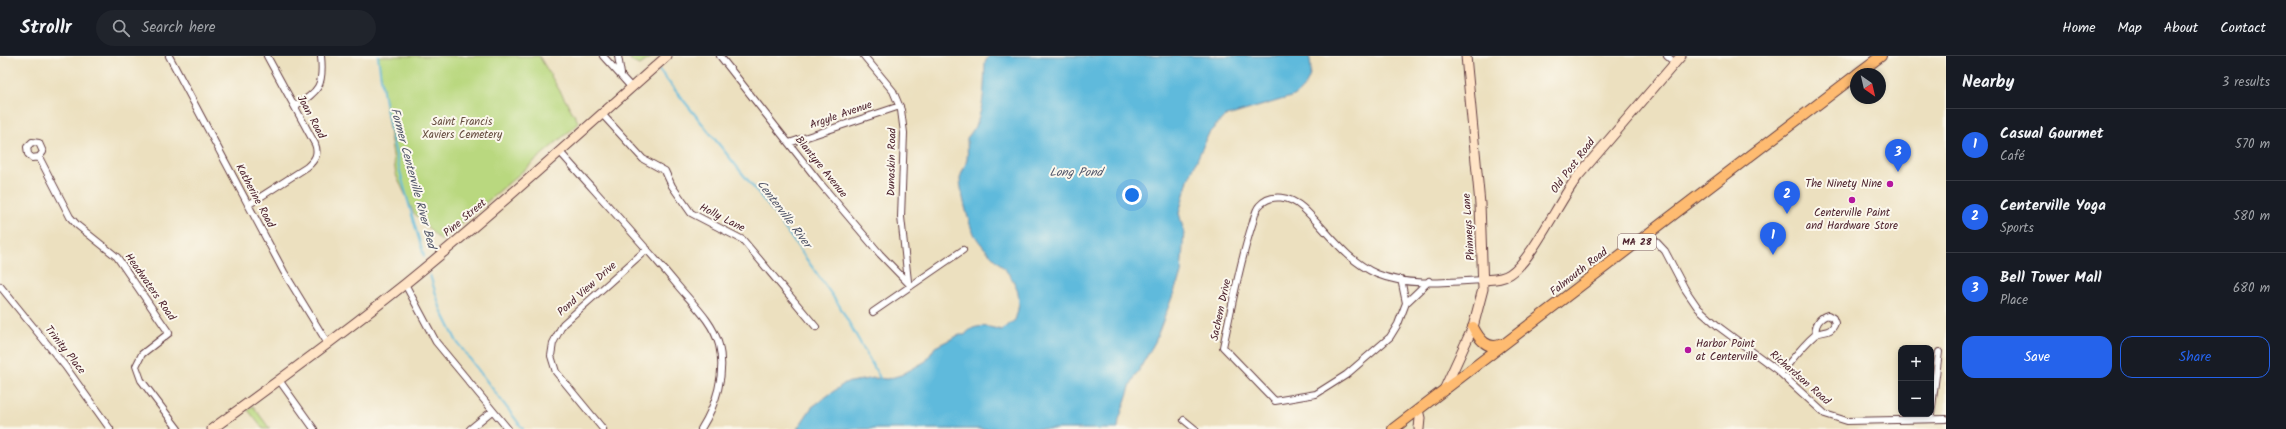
<!DOCTYPE html>
<meta charset="utf-8">
<style>
body{margin:0;font-family:Kalam,sans-serif;background:#20242c;color:#f1f3f6}
.controls{position:absolute;right:12px;bottom:12px;display:grid;overflow:hidden;border-radius:8px;box-shadow:0 2px 6px #0003}
.controls button{width:36px;height:36px;display:grid;place-items:center;padding:0;border:0;border-bottom:1px solid #363941;background:#171b24;color:#f1f3f6;font:20px sans-serif}
.compass{position:absolute;left:1850px;top:12px;width:36px;height:36px;border-radius:50%;background:#171b24;box-shadow:0 2px 6px #0003;rotate:146deg}
.you{position:absolute;left:1132px;top:139px;width:14px;height:14px;margin:-10px;border:3px solid #fff;border-radius:50%;background:#1a73e8;box-shadow:0 0 0 6px #1a73e833}
.badge{display:grid;place-items:center;width:26px;height:26px;border-radius:50%;background:#2563eb;color:#fff;font-size:13px;font-weight:700}
.pin{position:absolute;translate:-50% -33px;filter:drop-shadow(0 1px 2px #0008)}
.pin::after{content:'';position:absolute;top:21px;width:14px;height:12px;background:inherit;clip-path:polygon(0 0,100% 0,50% 100%)}
.list{margin:0;padding:0;list-style:none}
h2{display:flex;justify-content:space-between;align-items:center;height:52px;margin:0;padding:0 16px;font-size:17px}
h2 small{font-size:13px;font-weight:400;color:#9ea1a6}
.list li{display:grid;grid-template-columns:26px 1fr auto;gap:12px;align-items:center;box-sizing:border-box;height:72px;padding:0 16px;border-top:1px solid #363941}
.list b{display:block;font-size:15px;white-space:nowrap}
.list p{margin:0;font-size:13px;white-space:nowrap;color:#9ea1a6}
.list em{font-size:13px;font-style:normal;color:#9ea1a6}
.actions{display:flex;gap:8px;padding:12px 16px}
.actions a{flex:1;padding:9px 0;border:1px solid #2563eb;border-radius:12px;text-align:center;font-size:14px;color:#2563eb}
.actions .main{background:#2563eb;color:#fff}
.icon{flex:none;width:22px;height:22px;fill:none;stroke:currentColor;stroke-width:2;stroke-linecap:round;stroke-linejoin:round}
.map{position:relative;flex:none;width:1946px;height:373px;overflow:hidden}
header{display:flex;align-items:center;gap:24px;box-sizing:border-box;height:56px;padding:0 20px;background:#171b24;border-bottom:1px solid #363941}
header strong{font-size:19px}
nav{display:flex;gap:22px;margin-inline-start:auto;font-size:14px}
.search{width:280px;height:36px;background:#20242c;display:flex;align-items:center;gap:10px;box-sizing:border-box;padding:0 14px;border-radius:22px;color:#9ea1a6;font-size:15px}
main{display:flex}
aside{flex:1;background:#171b24}
.map>svg:first-child{display:block}
</style>
<header>
<strong>Strollr</strong>
<div class="search"><svg class="icon" aria-label="search" viewBox="0 0 24 24"><circle cx="10" cy="10" r="6"/><path d="M15 15l6 6"/></svg>Search here</div>
<nav><a>Home</a><a>Map</a><a>About</a><a>Contact</a></nav>
</header>
<main>
<div class="map">
<svg width="1946" height="373" viewBox="0 0 1946 373">
<rect width="100%" height="100%" fill="#fbf7ec"/>
<filter id="ink" filterUnits="userSpaceOnUse"><feTurbulence type="fractalNoise" baseFrequency=".025" numOctaves="2"/><feDisplacementMap in="SourceGraphic" scale="8" xChannelSelector="R" yChannelSelector="G"/><feConvolveMatrix kernelMatrix="1 2 1 2 8 2 1 2 1" color-interpolation-filters="sRGB"/></filter>
<filter id="wash" filterUnits="userSpaceOnUse"><feTurbulence type="fractalNoise" baseFrequency=".012" numOctaves="4" result="noise"/><feDisplacementMap in="SourceGraphic" scale="16" xChannelSelector="R" yChannelSelector="G"/><feGaussianBlur stdDeviation="0.9" result="paint"/><feColorMatrix in="noise" values="0 0 0 0 0 0 0 0 0 0 0 0 0 0 0 0 0 1.4 0 .05"/><feComposite in="paint" operator="in"/></filter>
<g filter="url(#wash)">
<rect width="100%" height="100%" fill="#ece0bf"/>
<!-- green -->
<path fill="#b9d87f" stroke="#827c55" d="M378,0h161l40,67 -138,118 -27,-28 -18,-38z
M629,0h24l-13,9 -8,-3z
M253,350l17,23h-7l-15,-19z"/>
<!-- water -->
<path fill="#5ebadc" stroke="#546c84" d="M989,0h320c5,16 -1,31 -15,40l-70,21 -15,16 -21,47 -9,33 5,19 -3,42 -26,68 -24,42 -12,36 -1,9h-321l15,-22 33,-24 29,-5 13,1 14,-4 25,-14 9,-14 24,-12h6c8,-12 23,-9 36,-5l14,-10c17,-45 -28,-58 -43,-90 -4,-10 -12,-41 -12,-51 1,-7 6,-13 7,-20 1,-6 0,-14 0,-21 18,-20 17,-51 18,-76z"/>
<g fill="none" stroke-linecap="round" stroke-linejoin="round">
<!-- stream -->
<path stroke="#5ebadc" stroke-width="2" d="M378,0c8,69 26,134 46,200
M659,14l112,139 68,96 41,73
M430,219l11,35 16,32 66,87"/>
</g>
</g>
<g filter="url(#ink)">
<g fill="none" stroke-linecap="round" stroke-linejoin="round">
<!-- street casing -->
<g stroke="#623c41" stroke-width="8">
<path id="street" d="M169,0l115,216 44,72
M603,0l28,31
M618,0l3,18
M720,0l100,127 60,71 31,32
M864,0l29,35 8,19 3,23 -3,84 7,64
M1667,0l8,7
M295,50c24,-14 29,-21 26,-50
M602,58l41,45 22,12 7,15 19,27 52,27 73,87
M789,87l111,-37
M560,96c39,44 80,88 118,134 15,18 35,36 41,59 7,29 -3,60 -18,84
M39,101l4,-5 -4,-9 -7,-1 -5,5 1,7 4,4 7,-1 31,60 7,8 40,32 52,76 -27,21 -6,12 5,14 37,49
M248,149l59,-38c8,-7 12,-13 8,-23l-48,-88
M1648,177l17,18 20,38 13,19 21,19 58,43 48,44 22,7 99,-2
M1401,223l5,24 -8,21 -8,13 -44,38 -30,19 -41,7 -52,-54c9,-41 16,-82 29,-122 2,-5 3,-15 7,-19 12,-14 32,-9 44,2 25,23 41,51 74,66 31,13 73,8 106,6
M405,228l31,58 72,87
M0,230l65,80 45,63
M1406,247l23,-22
M873,256l90,-62
M1781,317c11,-13 21,-27 34,-38 6,-5 16,0 20,-12l-2,-5 -5,-3c-8,2 -14,10 -12,19
M279,324l35,49
M1931,358l8,-62
M1184,364l11,9
M470,373l22,-18
M603,373l-47,-57 -5,-16 2,-13 10,-19 84,-75"/>
</g>
<!-- secondary casing -->
<g stroke="#623c41" stroke-width="11">
<path id="secondary" d="M1483,224c9,-1 18,0 27,-6 22,-14 50,-75 68,-98l103,-120
M1444,334l29,-63 10,-38 -3,-85 -14,-148
M1418,354l2,8 -1,11
M212,373c65,-47 130,-95 193,-145 90,-73 175,-151 262,-228"/>
</g>
<!-- primary casing -->
<g stroke="#623c41" stroke-width="12">
<path id="primary" d="M1857,18l24,-18
M1473,271c6,12 15,24 29,17
M1393,373l463,-354"/>
</g>
<!-- street -->
<use href="#street" stroke="#fff" stroke-width="6"/>
<!-- secondary -->
<use href="#secondary" stroke="#ffe4c6" stroke-width="9"/>
<!-- primary -->
<use href="#primary" stroke="#febb71" stroke-width="10"/>
</g>
</g>
<!-- markers -->
<g fill="#b5179e" stroke="#fbf7ec" stroke-width="1.5">
<circle cx="1890" cy="128" r="4"/>
<circle cx="1852" cy="144" r="4"/>
<circle cx="1688" cy="294" r="4"/>
</g>
<g text-anchor="middle" dominant-baseline="central" stroke-width="4" stroke-linejoin="round" paint-order="stroke">
<!-- shield labels -->
<rect fill="#fbf7ec" stroke="#7f6065" stroke-width="1" x="1618" y="178" width="38" height="16" rx="3"/>
<g font-size="10" font-weight="bold" fill="#4a1f2b">
<text x="1637" y="186">MA 28</text>
</g>
<!-- street labels -->
<g font-size="11" fill="#4a1f2b" stroke="#fbf7ec">
<text transform="translate(841 59) rotate(-19)">Argyle Avenue</text>
<text transform="translate(311 61) rotate(62)">Joan Road</text>
<text transform="translate(892 106) rotate(-89)">Dunaskin Road</text>
<text transform="translate(1573 110) rotate(-53)">Old Post Road</text>
<text transform="translate(821 111) rotate(51)">Blantyre Avenue</text>
<text transform="translate(255 140) rotate(62)">Katherine Road</text>
<text transform="translate(465 162) rotate(-40)">Pine Street</text>
<text transform="translate(722 162) rotate(27)">Holly Lane</text>
<text transform="translate(1469 171) rotate(-94)">Phinneys Lane</text>
<text transform="translate(1579 216) rotate(-38)">Falmouth Road</text>
<text transform="translate(150 231) rotate(55)">Headwaters Road</text>
<text transform="translate(587 233) rotate(-42)">Pond View Drive</text>
<text transform="translate(1221 254) rotate(-78)">Sachem Drive</text>
<text transform="translate(65 294) rotate(52)">Trinity Place</text>
<text transform="translate(1800 322) rotate(41)">Richardson Road</text>
</g>
<!-- park labels -->
<g font-size="11" fill="#664d40" stroke="#fbf7ec">
<text x="462" y="66">Saint Francis<tspan x="462" dy="13">Xaviers Cemetery</tspan></text>
</g>
<!-- poi labels -->
<g font-size="11" fill="#4a1f2b" stroke="#fbf7ec" text-anchor="end">
<text x="1882" y="128">The Ninety Nine</text>
<text x="1852" y="157" text-anchor="middle">Centerville Paint<tspan x="1852" dy="13">and Hardware Store</tspan></text>
<text x="1696" y="288" text-anchor="start">Harbor Point<tspan x="1696" dy="13">at Centerville</tspan></text>
</g>
<!-- water labels -->
<g font-size="12" font-style="italic" fill="#515569" stroke="#fbf7ec">
<text x="1076" y="116">Long Pond</text>
<text transform="translate(413 122) rotate(75)">Former Centerville River Bed</text>
<text transform="translate(784 158) rotate(53)">Centerville River</text>
</g>
</g>
</svg>
<div class="controls">
<button>+</button>
<button>−</button>
</div>
<svg class="compass" viewBox="-18 -18 36 36"><path d="M0-13l5 13h-10z" fill="#e53935"/><path d="M0 13l5-13h-10z" fill="#9ea1a6"/></svg>
<div class="you"></div>
<div class="pin badge" style="left:1773px;top:199px">1</div>
<div class="pin badge" style="left:1787px;top:158px">2</div>
<div class="pin badge" style="left:1898px;top:116px">3</div>
</div>
<aside>
<h2>Nearby<small>3 results</small></h2>
<ul class="list">
<li><span class="badge">1</span><div><b>Casual Gourmet</b><p>Café</p></div><em>570 m</em></li>
<li><span class="badge">2</span><div><b>Centerville Yoga</b><p>Sports</p></div><em>580 m</em></li>
<li><span class="badge">3</span><div><b>Bell Tower Mall</b><p>Place</p></div><em>680 m</em></li>
</ul>
<div class="actions"><a class="main">Save</a><a>Share</a></div>
</aside>
</main>
